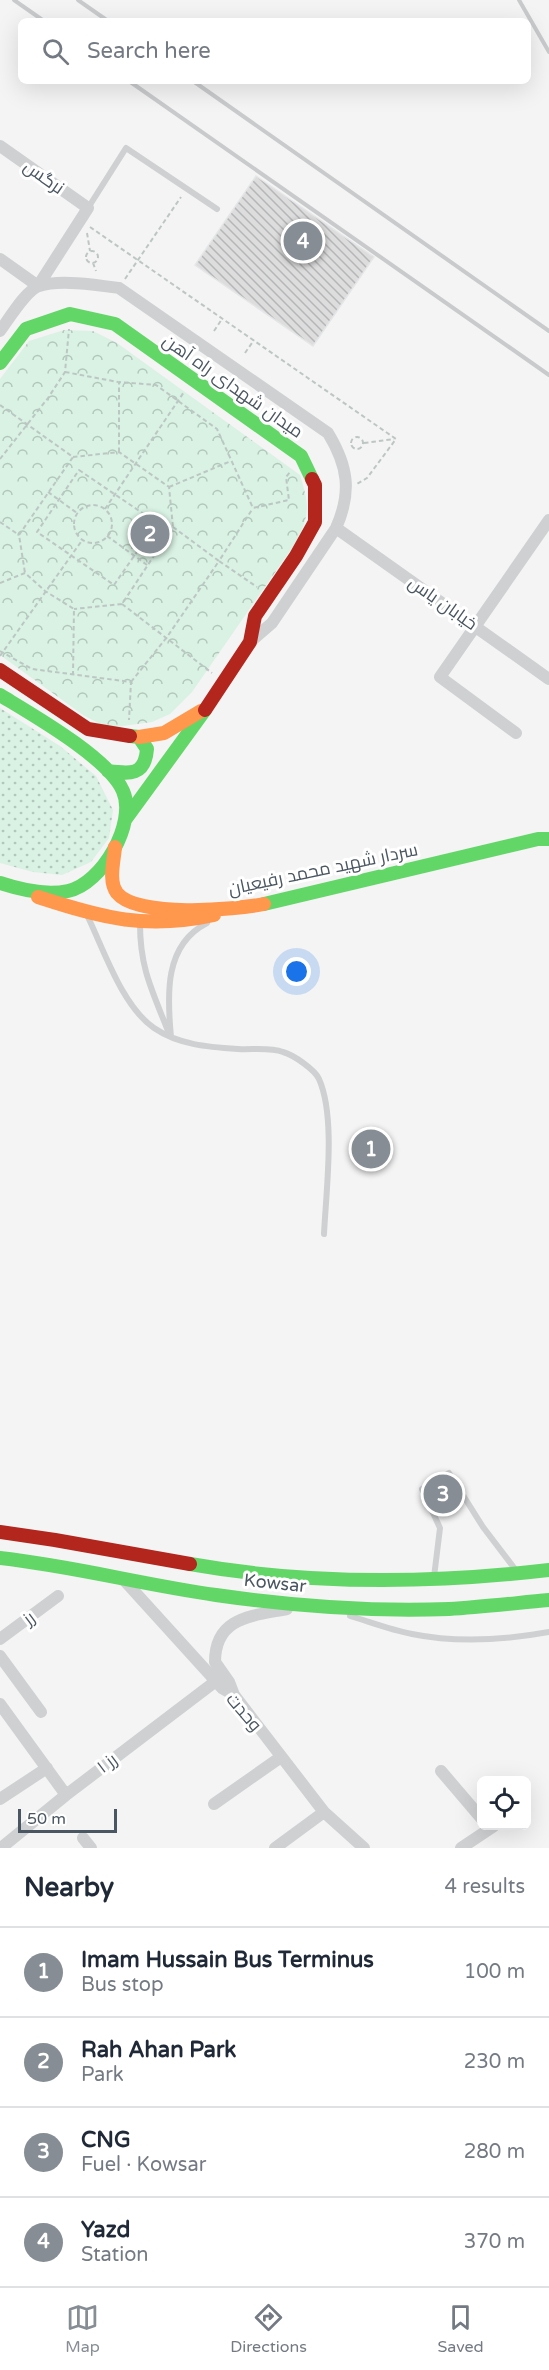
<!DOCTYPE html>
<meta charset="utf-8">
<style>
body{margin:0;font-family:"Varela Round",Cairo,sans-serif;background:#f6f6f7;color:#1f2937}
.controls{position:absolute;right:18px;bottom:18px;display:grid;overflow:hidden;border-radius:9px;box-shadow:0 6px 24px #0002}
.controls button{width:54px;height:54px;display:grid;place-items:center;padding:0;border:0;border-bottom:2px solid #e0e1e3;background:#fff;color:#1f2937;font:30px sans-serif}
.scale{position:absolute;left:18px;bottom:15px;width:99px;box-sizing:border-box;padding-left:6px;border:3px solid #4a5661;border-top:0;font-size:16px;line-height:21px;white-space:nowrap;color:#4a5661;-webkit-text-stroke:4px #fff;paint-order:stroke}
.you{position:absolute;left:297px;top:972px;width:21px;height:21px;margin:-15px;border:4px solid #fff;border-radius:50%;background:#1a73e8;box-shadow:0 0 0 9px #1a73e833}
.badge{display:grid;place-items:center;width:39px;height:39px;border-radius:50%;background:#868d94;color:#fff;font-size:20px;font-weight:700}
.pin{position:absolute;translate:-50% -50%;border:3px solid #fff;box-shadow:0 2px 6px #0006}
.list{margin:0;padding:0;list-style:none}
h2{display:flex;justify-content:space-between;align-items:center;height:78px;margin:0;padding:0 24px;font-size:26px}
h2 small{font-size:20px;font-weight:400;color:#747a83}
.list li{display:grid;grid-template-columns:39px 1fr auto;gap:18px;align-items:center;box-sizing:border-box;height:90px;padding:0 24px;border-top:2px solid #e0e1e3}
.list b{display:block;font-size:22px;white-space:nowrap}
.list p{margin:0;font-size:20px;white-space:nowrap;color:#747a83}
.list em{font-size:20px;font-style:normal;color:#747a83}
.icon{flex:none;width:33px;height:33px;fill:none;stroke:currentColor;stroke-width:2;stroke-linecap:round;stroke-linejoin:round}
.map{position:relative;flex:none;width:549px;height:1848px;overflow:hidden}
.search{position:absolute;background:#fff;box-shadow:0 6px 24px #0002;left:18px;right:18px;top:18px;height:66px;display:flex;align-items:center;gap:15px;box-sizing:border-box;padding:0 21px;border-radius:9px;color:#747a83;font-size:22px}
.sheet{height:438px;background:#fff}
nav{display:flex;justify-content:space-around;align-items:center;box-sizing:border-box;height:84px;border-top:2px solid #e0e1e3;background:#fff;font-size:16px;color:#747a83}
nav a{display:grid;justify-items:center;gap:3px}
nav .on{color:#868d94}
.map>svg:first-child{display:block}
</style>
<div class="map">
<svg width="549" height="1848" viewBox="0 0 549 1848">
<defs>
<pattern id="grass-dots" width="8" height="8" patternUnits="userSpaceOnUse" patternTransform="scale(1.5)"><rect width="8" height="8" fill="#d9f2e3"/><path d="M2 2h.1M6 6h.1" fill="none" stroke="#b2c7bb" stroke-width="1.8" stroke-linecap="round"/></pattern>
<pattern id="park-crowns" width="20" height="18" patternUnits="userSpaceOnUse" patternTransform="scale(1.5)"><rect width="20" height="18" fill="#d9f2e3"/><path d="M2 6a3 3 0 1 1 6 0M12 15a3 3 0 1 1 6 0" fill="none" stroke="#b2c7bb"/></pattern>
<pattern id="building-back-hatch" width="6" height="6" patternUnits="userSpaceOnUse" patternTransform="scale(1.5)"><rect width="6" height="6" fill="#ddddde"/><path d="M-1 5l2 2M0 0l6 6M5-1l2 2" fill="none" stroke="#b5b6b7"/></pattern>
</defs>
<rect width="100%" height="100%" fill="#f4f4f4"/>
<!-- grass -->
<path fill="url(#grass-dots)" d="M0,708l60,38 36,30 17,34 -4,28 -18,24 -29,13 -29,-3 -33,-9z"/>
<!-- park -->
<path fill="url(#park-crowns)" d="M64,330l29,1 24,12 183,132c10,32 10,41 -6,70l-102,147 -22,22 -18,8 -44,6 -25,-13 -83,-60v-276l29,-38z"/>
<!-- building -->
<path fill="url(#building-back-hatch)" stroke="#e5e6e7" stroke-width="1.5" d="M256,176l118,81 -61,89 -118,-81z"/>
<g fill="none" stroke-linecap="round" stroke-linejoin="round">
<!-- path -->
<path stroke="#bcc7c4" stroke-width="2" stroke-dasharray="4.5 3" stroke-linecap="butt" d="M90,227l306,212 -29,39 -10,6
M87,233l3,18
M86 257a6 6 0 1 1 12 0a6 6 0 1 1-12 0Z
M93,263l3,8
M125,279l56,-82
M214,331l8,-12
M245,353l9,-13
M65,372l53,10
M0,405l73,52 -54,78 6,38
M351 443a6 6 0 1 1 12 0a6 6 0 1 1-12 0Z
M364,443l30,-4
M119,452v-70l37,3 61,44 36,79 36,-8 -3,-23 5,-6
M73,457l46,-5 50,35 4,40 -51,77 -48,5
M0,459l48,-61 17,-26 4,-43
M79,470l78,53 -43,62 -77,-53z
M169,487l62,-26
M48,492l29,21
M74 524a19 19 0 1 1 38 0a19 19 0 1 1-38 0Z
M105,509l79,-117
M0,522l19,13
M173,527l46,34 34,-53
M107,536l40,29
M0,583l25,-10 20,18 29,18 -1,65
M122,604l90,69
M0,651l32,18 99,13 -2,38
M0,656l83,-117
M131,682l36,-45 52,-76 38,26"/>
<!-- lane -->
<path stroke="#ced0d2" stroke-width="6" d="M88,208l38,-60 91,61
M87,915c17,35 35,91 67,113 25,17 54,19 84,21 13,1 32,-2 45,3 11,3 32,18 36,27 17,38 7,112 5,155
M140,924c0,44 12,66 28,107
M171,1037c-4,-42 -7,-92 36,-114
M434,1577l6,-49 -18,-39 27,-16 34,54 32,42
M350,1616c20,6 41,14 62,18 44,9 93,6 137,-2"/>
<!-- street -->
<path stroke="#ced0d2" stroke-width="12" d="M0,146l88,62 -50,78 -38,-27
M0,331c9,-12 26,-41 39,-45 20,-7 59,-1 80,2l209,145c20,33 24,59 8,95l-64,95 -22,19
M336,528l213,151
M516,733l-76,-56 109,-157
M124,1580l98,108 12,7 90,117 40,36
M0,1639l58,-43
M0,1656l41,56
M234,1695l-5,-13 -14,-20c0,-45 37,-46 72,-53
M0,1704l66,91
M441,1771l41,48
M0,1799l47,-31
M214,1804l67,-47
M83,1838l8,10
M1,1848l65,-53 150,-114
M275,1848l49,-36
M461,1848l33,-22"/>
<!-- fast -->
<path stroke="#63d668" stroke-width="14" d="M0,363l26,-34 44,-15 45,10 186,132 11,23
M0,695c31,19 109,63 123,96 14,32 -21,93 -55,100 -22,5 -47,-1 -68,-8
M108,771c22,3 37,5 39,-22l-8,-12 -9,-1
M125,820l80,-110
M264,904l274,-65h11
M0,1558c73,8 144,27 216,37 77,11 155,17 233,14 33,-2 67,-6 100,-9
M190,1564c119,21 239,20 359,6"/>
<!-- slow -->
<path stroke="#ff974d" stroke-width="14" d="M139,737l25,-4 37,-22
M115,847c-1,14 -7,34 2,46 20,25 118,17 147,11
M38,897c65,21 108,33 176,18"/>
<!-- jam -->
<path stroke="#b3261e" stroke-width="14" d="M0,670l88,59 42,7
M205,710l45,-68 5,-26 41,-60 19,-34v-37l-3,-6
M0,1532l55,8 135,24"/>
<!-- rail -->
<path stroke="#c9cacc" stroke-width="4" d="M14,0l30,21
M78,0l30,21
M519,0l30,52
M129,81l420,294
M193,81l356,250"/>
</g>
<g text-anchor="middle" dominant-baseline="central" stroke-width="6" stroke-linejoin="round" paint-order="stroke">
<!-- street labels -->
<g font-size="18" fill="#4a5661" stroke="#fff">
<text transform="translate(44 177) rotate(35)">نرگس</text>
<text transform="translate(233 386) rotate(35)">میدان شهدای راه آهن</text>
<text transform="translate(443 603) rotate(35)">خیابان یاس</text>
<text transform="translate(323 869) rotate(-12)">سردار شهید محمد رفیعیان</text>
<text transform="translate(275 1583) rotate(6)">Kowsar</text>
<text transform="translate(29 1618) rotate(-37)">رز</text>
<text transform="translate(244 1712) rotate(49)">وحدت</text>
<text transform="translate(107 1763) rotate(-37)">رز ۱</text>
</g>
</g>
</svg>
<div class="controls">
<button><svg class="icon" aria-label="locate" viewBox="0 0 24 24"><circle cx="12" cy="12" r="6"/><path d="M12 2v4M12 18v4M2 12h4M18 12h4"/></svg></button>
</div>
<div class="scale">50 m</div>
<div class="you"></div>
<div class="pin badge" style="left:371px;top:1149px">1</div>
<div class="pin badge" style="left:150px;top:534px">2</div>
<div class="pin badge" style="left:443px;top:1494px">3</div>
<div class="pin badge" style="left:303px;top:241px">4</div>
<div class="search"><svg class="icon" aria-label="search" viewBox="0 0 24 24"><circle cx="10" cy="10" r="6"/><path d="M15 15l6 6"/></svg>Search here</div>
</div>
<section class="sheet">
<h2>Nearby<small>4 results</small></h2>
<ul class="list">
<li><span class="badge">1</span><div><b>Imam Hussain Bus Terminus</b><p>Bus stop</p></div><em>100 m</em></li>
<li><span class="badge">2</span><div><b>Rah Ahan Park</b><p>Park</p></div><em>230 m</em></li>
<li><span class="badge">3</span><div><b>CNG</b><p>Fuel · Kowsar</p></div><em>280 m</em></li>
<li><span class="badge">4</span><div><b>Yazd</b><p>Station</p></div><em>370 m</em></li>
</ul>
</section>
<nav>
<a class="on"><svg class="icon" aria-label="map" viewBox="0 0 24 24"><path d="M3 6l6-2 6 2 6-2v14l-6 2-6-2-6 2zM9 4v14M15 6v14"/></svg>Map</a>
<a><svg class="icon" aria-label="directions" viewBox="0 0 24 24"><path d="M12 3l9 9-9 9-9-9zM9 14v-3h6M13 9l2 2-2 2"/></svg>Directions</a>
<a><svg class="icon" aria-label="saved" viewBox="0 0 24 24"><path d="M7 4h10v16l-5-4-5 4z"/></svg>Saved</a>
</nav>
